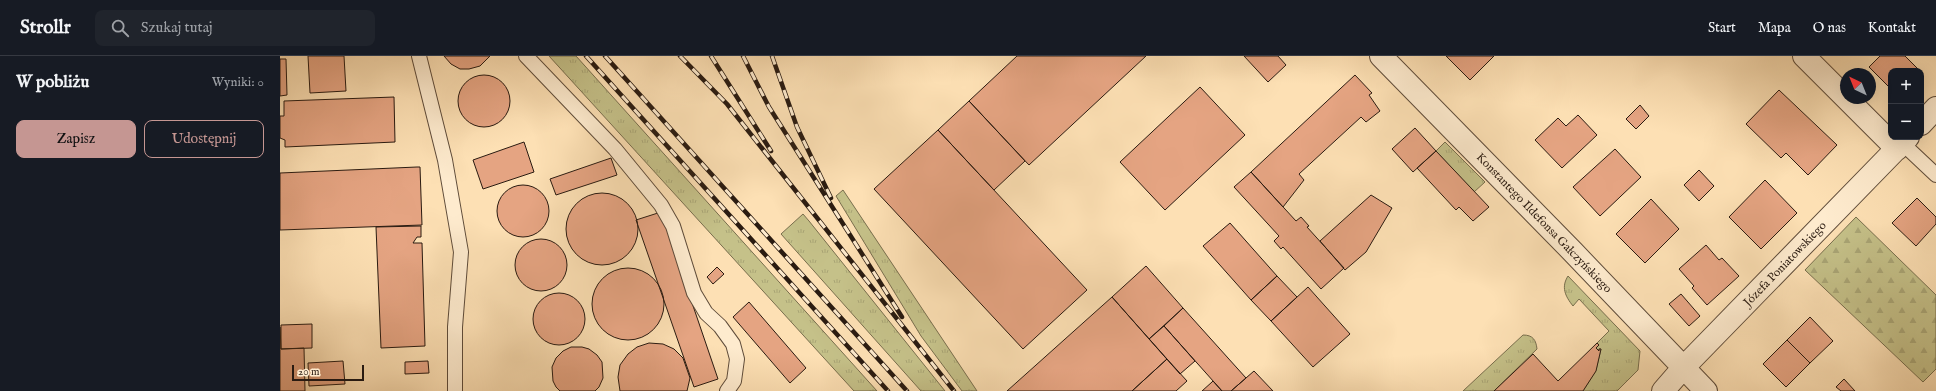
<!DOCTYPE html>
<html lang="pl">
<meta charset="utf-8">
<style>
body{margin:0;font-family:"IM FELL English",serif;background:#20242c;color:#f1f3f6}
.controls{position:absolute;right:12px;top:12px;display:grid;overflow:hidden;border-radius:8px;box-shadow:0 4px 16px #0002}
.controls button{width:36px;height:36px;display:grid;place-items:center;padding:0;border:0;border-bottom:1px solid #363941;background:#171b24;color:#f1f3f6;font:20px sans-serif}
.compass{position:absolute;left:1560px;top:12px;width:36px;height:36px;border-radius:50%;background:#171b24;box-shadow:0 4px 16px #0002;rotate:317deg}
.scale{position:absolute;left:12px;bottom:10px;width:72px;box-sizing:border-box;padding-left:4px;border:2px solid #2a1b11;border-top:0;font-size:11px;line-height:14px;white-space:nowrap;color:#2a1b11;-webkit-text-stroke:3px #feebce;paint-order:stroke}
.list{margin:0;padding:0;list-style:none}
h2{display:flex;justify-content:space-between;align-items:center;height:52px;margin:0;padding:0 16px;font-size:17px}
h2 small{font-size:13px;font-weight:400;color:#9ea1a6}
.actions{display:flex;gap:8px;padding:12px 16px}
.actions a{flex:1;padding:9px 0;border:1px solid #c59692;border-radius:8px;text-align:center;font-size:14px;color:#c59692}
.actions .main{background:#c59692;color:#111}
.icon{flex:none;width:22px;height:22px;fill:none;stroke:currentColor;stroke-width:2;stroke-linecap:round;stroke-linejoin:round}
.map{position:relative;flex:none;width:1656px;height:335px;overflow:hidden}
header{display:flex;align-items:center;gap:24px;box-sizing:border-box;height:56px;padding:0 20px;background:#171b24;border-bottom:1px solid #363941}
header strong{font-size:19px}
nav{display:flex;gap:22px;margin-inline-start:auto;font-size:14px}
.search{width:280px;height:36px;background:#20242c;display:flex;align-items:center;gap:10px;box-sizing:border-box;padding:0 14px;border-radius:8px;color:#9ea1a6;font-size:15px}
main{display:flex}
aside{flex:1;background:#171b24}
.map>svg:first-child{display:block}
</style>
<header>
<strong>Strollr</strong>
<div class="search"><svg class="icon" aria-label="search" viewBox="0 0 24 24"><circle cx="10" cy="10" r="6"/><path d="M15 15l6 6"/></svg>Szukaj tutaj</div>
<nav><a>Start</a><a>Mapa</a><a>O nas</a><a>Kontakt</a></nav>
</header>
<main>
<aside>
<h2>W pobliżu<small>Wyniki: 0</small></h2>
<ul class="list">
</ul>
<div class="actions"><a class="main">Zapisz</a><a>Udostępnij</a></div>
</aside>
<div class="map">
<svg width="1656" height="335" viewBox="0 0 1656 335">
<defs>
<pattern id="grass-tufts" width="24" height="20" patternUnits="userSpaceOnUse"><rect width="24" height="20" fill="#c5c189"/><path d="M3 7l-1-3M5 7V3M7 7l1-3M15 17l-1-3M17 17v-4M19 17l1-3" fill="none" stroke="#a9a575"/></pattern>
<pattern id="forest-firs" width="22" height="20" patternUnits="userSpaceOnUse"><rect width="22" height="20" fill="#c5c189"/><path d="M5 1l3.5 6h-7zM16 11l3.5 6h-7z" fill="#a9a575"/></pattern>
</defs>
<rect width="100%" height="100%" fill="#fde0b4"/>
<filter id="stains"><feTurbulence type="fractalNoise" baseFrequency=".005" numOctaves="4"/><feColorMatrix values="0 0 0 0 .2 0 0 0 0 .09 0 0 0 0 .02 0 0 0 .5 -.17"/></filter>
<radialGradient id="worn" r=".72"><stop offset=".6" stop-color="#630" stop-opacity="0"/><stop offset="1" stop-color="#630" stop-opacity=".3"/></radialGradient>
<!-- grass -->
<path fill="url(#grass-tufts)" stroke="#786e4d" d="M269,0h27l301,335h-23z
M1165,86l40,40 -11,10 -38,-41z
M563,134l134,201h-15l-41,-55 -85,-140z
M523,158l6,7 136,170h-24l-140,-157z
M1288,220l72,75 -2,19 -21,21h-34l13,-21 5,-21h-2v2l-3,-3 1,-5 12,-12 -30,-32 -6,7c-8,-10 -12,-19 -5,-30z
M1243,279c10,0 13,5 14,14l-43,42h-31z"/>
<!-- forest -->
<path fill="url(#forest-firs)" stroke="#786e4d" d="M1576,161l80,78v74l-13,13 -118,-112z"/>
<!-- building -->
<path fill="#e5a482" stroke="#2a1b11" d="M28,0h36l2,35 -36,2z
M164,0h46l-10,10 -11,3h-9l-9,-5z
M737,0h129l-117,109 -60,-64z
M964,0h34l8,9 -18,17z
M1166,0h48l-24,24z
M1600,0h25l13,13 -2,2h-25v18l-22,-22z
M0,3h6l1,36 -7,1z
M1075,19l17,18 -3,2 11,16 -14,11 -5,-5 -62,57 5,6 -21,27 -32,-35z
M178 45a26 26 0 1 1 52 0a26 26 0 1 1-52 0Z
M920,31l45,48 -80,75 -45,-48z
M1499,34l58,55 -29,30 -22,-22 -5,5 -35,-34z
M114,41l1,45 -110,5v-7l-5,-2v-22h4v-15z
M689,45l56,60 -31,29 -56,-60z
M1360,49l9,11 -13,13 -10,-10z
M1298,59l19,20 -35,33 -27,-28 23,-22 8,8z
M1135,72l21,23 -23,21 -21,-23z
M658,74l149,160 -64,59 -149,-160z
M244,86l10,30 -51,17 -10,-29z
M1335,93l26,28 -41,39 -27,-29z
M1156,95l53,56 -16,14 -14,-14 -3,3 -39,-42z
M331,102l6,17 -61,20 -6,-16z
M137,111h3l2,58 -142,5v-57z
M1419,114l15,16 -15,15 -15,-16z
M971,116l45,49 5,-4 8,9 -2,1 37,41 -23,21 -38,-42 -2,2 -7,-8 5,-5 -45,-49z
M1485,124l32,33 -36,36 -32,-32z
M217 155a26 26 0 1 1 52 0a26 26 0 1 1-52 0Z
M286 173a36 36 0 1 1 72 0a36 36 0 1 1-72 0Z
M1091,139l21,13 -26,44 -21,18 -25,-29z
M1637,142l19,19v7l-20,22 -24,-23z
M1371,143l28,30 -34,34 -29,-29z
M381,156l57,167 -24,8 -58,-167z
M950,167l47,53 -26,24 -48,-54z
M141,170v11h-4l-4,6h9l3,103 -44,2 -5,-121z
M235 209a26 26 0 1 1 52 0a26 26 0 1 1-52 0Z
M1426,189l13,15 3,-2 17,18 -32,29 -15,-17 2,-2 -15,-17z
M866,210l37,42 -34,31 -37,-42z
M437,211l7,7 -11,10 -6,-7z
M312 248a36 36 0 1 1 72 0a36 36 0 1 1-72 0Z
M997,220l20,21 -26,24 -20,-21z
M1028,231l42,47 -37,33 -42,-46z
M253 263a26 26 0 1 1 52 0a26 26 0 1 1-52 0Z
M1401,238l19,22 -11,10 -20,-22z
M832,241l55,62 -35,32h-125z
M469,246l57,66 -16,15 -57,-66z
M903,252l63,70 -15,13h-9l-58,-65z
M1530,261l23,24 -23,22 -23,-23z
M32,268v24l-31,1v-24z
M884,270l31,35 -15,13 -31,-35z
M0,271l1,22 23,-1 1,43h-25z
M1507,284l23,23 -24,24 -23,-23z
M369,287l14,1 11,5 9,9 7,20 -3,13h-67l-2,-14 2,-12 8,-11 9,-7z
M1317,287l2,2 -3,3 3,3v-2h2l-5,22 -13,20h-89l39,-37 25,27z
M291,291h11l7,2 8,6 5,7 1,16 -4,9 -4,4h-35l-4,-4 -3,-6 -1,-14 4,-9 7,-7z
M887,303l20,22 -11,10h-44z
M63,305l2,23 -36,2 -1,-23z
M148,305l1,12 -24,1v-12z
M974,315l19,20h-42l15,-13z
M1564,323l11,12h-14l-5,-4z
M933,325l9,10h-20l10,-9z"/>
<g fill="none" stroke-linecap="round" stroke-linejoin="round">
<!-- service casing -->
<g stroke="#5f4c3a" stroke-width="16">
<path id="service" d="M139,0l26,104 16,92 -6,75v64
M246,0l89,93 46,56 12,21 21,67 12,20 14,13 13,18 4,15 -3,22 -7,10
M1622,87l34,32"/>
</g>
<!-- minor casing -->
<g stroke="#5f4c3a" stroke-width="24">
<path id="minor" d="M1101,0l192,196 133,139
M1524,0l93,93
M1641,68l15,-16
M1383,335l20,-23 225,-231"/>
</g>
<!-- service -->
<use href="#service" stroke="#feebce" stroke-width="14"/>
<!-- minor -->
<use href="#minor" stroke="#feebce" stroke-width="22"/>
<!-- rail casing -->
<g stroke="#2a1b11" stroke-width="4.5">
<path id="rail" d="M306,0l302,335
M325,0l302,335
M400,0l47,48 227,287
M431,0l60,95
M463,0l26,51 133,210
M492,0l25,71 34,71"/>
</g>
<!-- rail -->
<use href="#rail" stroke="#feebce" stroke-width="3" stroke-dasharray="9" stroke-linecap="butt"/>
</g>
<g text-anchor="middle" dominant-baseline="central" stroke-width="3" stroke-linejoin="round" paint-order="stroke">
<!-- street labels -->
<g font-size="12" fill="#2a1b11" stroke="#feebce">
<text transform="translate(1264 167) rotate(46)">Konstantego Ildefonsa Gałczyńskiego</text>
<text transform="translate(1505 208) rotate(-46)">Józefa Poniatowskiego</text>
</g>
</g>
<rect width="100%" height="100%" filter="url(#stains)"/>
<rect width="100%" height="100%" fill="url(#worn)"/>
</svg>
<div class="controls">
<button>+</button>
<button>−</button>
</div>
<svg class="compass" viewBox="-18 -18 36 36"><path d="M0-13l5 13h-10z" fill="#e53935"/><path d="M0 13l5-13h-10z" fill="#9ea1a6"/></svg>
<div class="scale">20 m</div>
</div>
</main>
